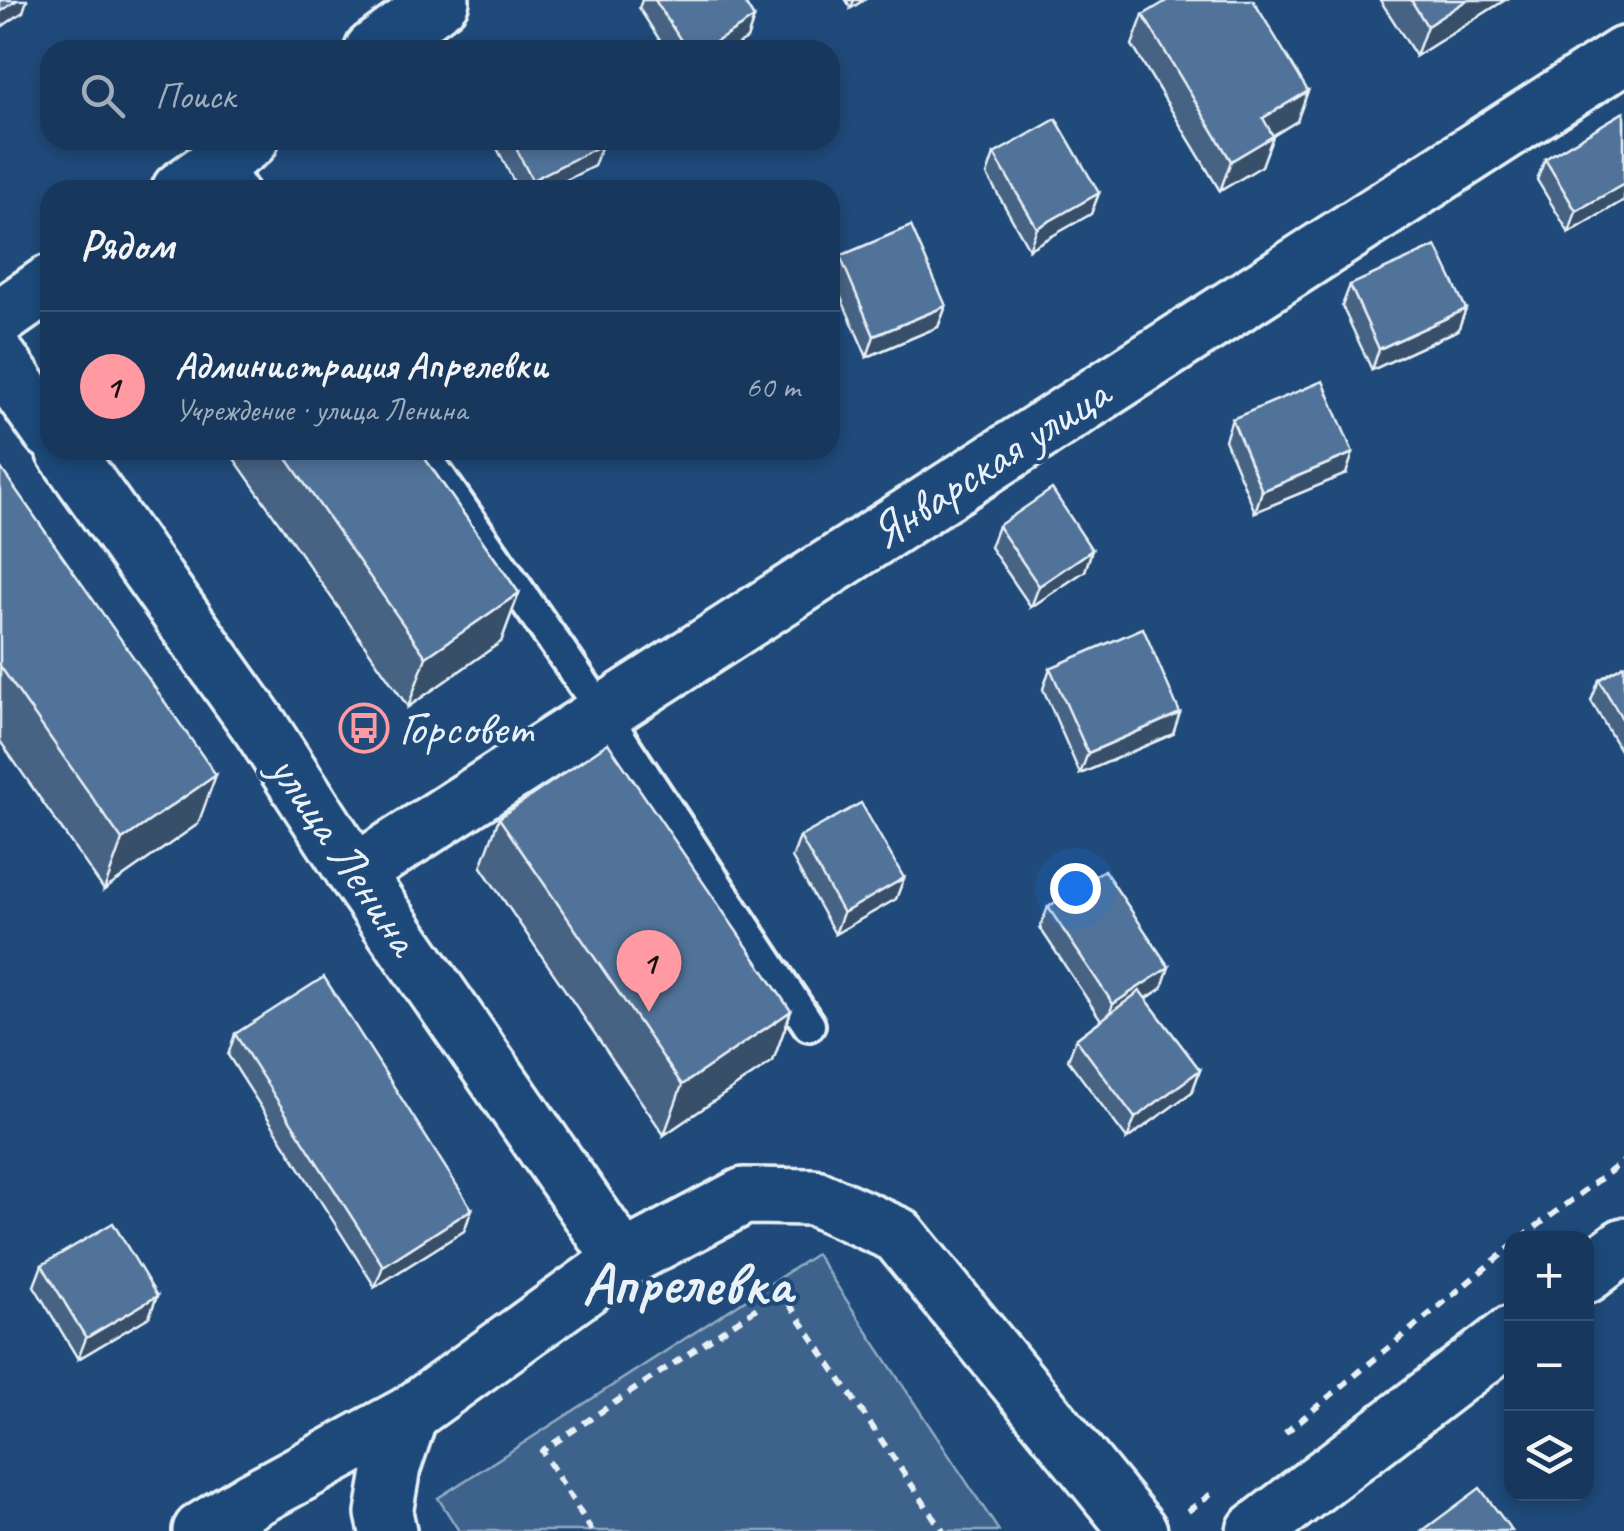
<!DOCTYPE html>
<html lang="ru">
<meta charset="utf-8">
<style>
:root{--surface:#17385c;--page:#203f62;--text:#f1f3f6;--muted:#9eacbb;--line:#365272;--accent:#ff9aa2}
body{margin:0;font-family:Caveat,sans-serif;background:var(--page);color:var(--text)}
.controls{position:absolute;right:30px;bottom:30px;display:grid;overflow:hidden;border-radius:20px;box-shadow:0 5px 15px #0003}
.controls button{width:90px;height:90px;display:grid;place-items:center;padding:0;border:0;border-bottom:2px solid var(--line);background:var(--surface);color:var(--text);font:50px sans-serif}
.you{position:absolute;left:1075px;top:888px;width:35px;height:35px;margin:-25px;border:8px solid #fff;border-radius:50%;background:#1a73e8;box-shadow:0 0 0 15px #1a73e833}
.badge{display:grid;place-items:center;width:65px;height:65px;border-radius:50%;background:var(--accent);color:#111;font-size:32px;font-weight:700}
.pin{position:absolute;translate:-50% -82px;filter:drop-shadow(0 2px 5px #0008)}
.pin::after{content:'';position:absolute;top:52px;width:35px;height:30px;background:inherit;clip-path:polygon(0 0,100% 0,50% 100%)}
.list{margin:0;padding:0;list-style:none}
h2{display:flex;justify-content:space-between;align-items:center;height:130px;margin:0;padding:0 40px;font-size:42px}
h2 small{font-size:32px;font-weight:400;color:var(--muted)}
.list li{display:grid;grid-template-columns:65px 1fr auto;gap:30px;align-items:center;box-sizing:border-box;height:150px;padding:0 40px;border-top:2px solid var(--line)}
.list b{display:block;font-size:38px;white-space:nowrap}
.list p{margin:0;font-size:32px;white-space:nowrap;color:var(--muted)}
.list em{font-size:32px;font-style:normal;color:var(--muted)}
.icon{flex:none;width:55px;height:55px;fill:none;stroke:currentColor;stroke-width:2;stroke-linecap:round;stroke-linejoin:round}
.map{position:relative;flex:none;width:1624px;height:1531px;overflow:hidden}
.search{position:absolute;background:var(--surface);box-shadow:0 5px 15px #0003;left:40px;top:40px;width:800px;height:110px;display:flex;align-items:center;gap:25px;box-sizing:border-box;padding:0 35px;border-radius:30px;color:var(--muted);font-size:38px}
.panel{position:absolute;background:var(--surface);box-shadow:0 5px 15px #0003;left:40px;top:180px;width:800px;height:280px;border-radius:30px}
.map>svg:first-child{display:block}
.green{fill:#3c628c;stroke:#92aac2;stroke-width:2.5}
.lines{fill:none;stroke-linecap:round;stroke-linejoin:round}
.service-casing{stroke:#e8f1f8;stroke-width:38}
.minor-casing{stroke:#e8f1f8;stroke-width:62}
.tertiary-casing{stroke:#e8f1f8;stroke-width:62}
.secondary-casing{stroke:#e8f1f8;stroke-width:62}
.path{stroke:#e8f1f8;stroke-width:6;stroke-dasharray:10 8;stroke-linecap:butt}
.service{stroke:#1f4a7a;stroke-width:30}
.minor{stroke:#1f4a7a;stroke-width:55}
.tertiary{stroke:#1f4a7a;stroke-width:55}
.secondary{stroke:#1f4a7a;stroke-width:55}
.wall{fill:#466384;stroke:#e8f1f8;stroke-width:2.5}
.shaded-wall{fill:#39506b;stroke:#e8f1f8;stroke-width:2.5}
.building{fill:#517399;stroke:#e8f1f8;stroke-width:2.5}
.labels{text-anchor:middle;dominant-baseline:central;stroke-width:8;stroke-linejoin:round;paint-order:stroke}
.street-label{font-size:48px;fill:#e8f1f8;stroke:#1f4a7a}
.poi-label{font-size:48px;fill:#e8f1f8;stroke:#1f4a7a;text-anchor:start}
.district-label{font-size:58px;font-weight:bold;fill:#e8f1f8;stroke:#1f4a7a}
</style>
<div class="map">
<svg width="1624" height="1531" viewBox="0 0 1624 1531">
<rect width="100%" height="100%" fill="#1f4a7a"/>
<filter id="ink" filterUnits="userSpaceOnUse"><feTurbulence type="fractalNoise" baseFrequency=".01" numOctaves="2"/><feDisplacementMap in="SourceGraphic" scale="20" xChannelSelector="R" yChannelSelector="G"/><feConvolveMatrix kernelMatrix="1 2 1 2 8 2 1 2 1" color-interpolation-filters="sRGB"/></filter>
<g filter="url(#ink)">
<path class="green" d="M 816,1254 L 999,1531 L 459,1531 L 438,1498 Z"/>
<g class="lines">
<g class="service-casing">
<g id="service">
<path d="M 222,161 L 242,190"/>
<path d="M 421,450 L 602,711 L 809,1025"/>
</g>
</g>
<g class="minor-casing">
<g id="minor">
<path d="M 373,50 L 441,0"/>
<path d="M 180,190 L 250,140"/>
<path d="M 0,318 L 50,283"/>
<path d="M 355,873 L 1624,55"/>
<path d="M 201,1531 L 253,1499 L 410,1414"/>
</g>
</g>
<g class="tertiary-casing">
<g id="tertiary">
<path d="M 0,360 L 50,431"/>
<path d="M 64,450 L 261,728 L 355,873 L 623,1260"/>
</g>
</g>
<g class="secondary-casing">
<g id="secondary">
<path d="M 1586,1275 L 1624,1246"/>
<path d="M 388,1531 L 384,1513 L 392,1467 L 410,1414 L 623,1260 L 744,1196 L 813,1197 L 898,1235 L 1139,1531"/>
<path d="M 1255,1531 L 1512,1334"/>
</g>
</g>
<g class="path">
<path d="M 1521,1238 L 1624,1161"/>
<path d="M 1285,1433 L 1512,1246"/>
<path d="M 1188,1511 L 1214,1492"/>
<path d="M 592,1531 L 542,1451 L 781,1292 L 943,1531"/>
</g>
<use href="#service" class="service"/>
<use href="#minor" class="minor"/>
<use href="#tertiary" class="tertiary"/>
<use href="#secondary" class="secondary"/>
</g>
<g class="wall">
<path d="M 642,0 L 743,0 L 754,18 L 747,39 L 729,50 L 666,50 L 639,8 Z"/>
<path d="M 846,0 L 864,0 L 851,8 Z"/>
<path d="M 1380,0 L 1505,0 L 1416,56 Z"/>
<path d="M 1143,15 L 1297,121 L 1273,136 L 1262,166 L 1220,191 L 1132,45 Z"/>
<path d="M 1624,112 L 1624,200 L 1569,233 L 1537,180 L 1545,159 Z"/>
<path d="M 493,140 L 599,140 L 594,166 L 546,190 L 518,190 Z"/>
<path d="M 994,154 L 1099,193 L 1091,214 L 1029,249 L 987,175 Z"/>
<path d="M 840,256 L 946,306 L 938,327 L 867,357 L 832,277 Z"/>
<path d="M 1350,285 L 1466,309 L 1458,330 L 1372,370 L 1342,306 Z"/>
<path d="M 1232,419 L 1346,474 L 1255,512 L 1225,440 Z"/>
<path d="M 228,450 L 419,450 L 519,593 L 501,642 L 408,707 Z"/>
<path d="M 0,467 L 198,824 L 104,890 L 0,741 Z"/>
<path d="M 998,526 L 1092,550 L 1085,571 L 1031,607 L 990,547 Z"/>
<path d="M 1624,665 L 1624,757 L 1591,701 L 1599,680 Z"/>
<path d="M 1050,668 L 1173,734 L 1080,774 L 1043,689 Z"/>
<path d="M 499,818 L 791,1011 L 773,1061 L 664,1135 L 481,867 Z"/>
<path d="M 800,837 L 904,878 L 896,899 L 835,934 L 792,858 Z"/>
<path d="M 1048,907 L 1162,988 L 1146,999 L 1200,1070 L 1192,1092 L 1127,1139 L 1068,1060 L 1076,1039 L 1101,1020 L 1040,928 Z"/>
<path d="M 235,1034 L 472,1209 L 464,1231 L 375,1287 L 228,1055 Z"/>
<path d="M 42,1265 L 157,1296 L 149,1317 L 78,1359 L 34,1286 Z"/>
</g>
<g class="shaded-wall">
<path d="M 17,0 L 27,0 L 23,12 L 0,28 L 0,12 Z"/>
<path d="M 854,0 L 864,0 L 851,8 Z"/>
<path d="M 1467,0 L 1505,0 L 1416,56 L 1427,26 Z"/>
<path d="M 754,18 L 747,39 L 729,50 L 703,50 Z"/>
<path d="M 1308,91 L 1297,121 L 1252,148 L 1263,118 Z"/>
<path d="M 1273,136 L 1262,166 L 1220,191 L 1231,161 Z"/>
<path d="M 602,145 L 594,166 L 546,190 L 528,190 L 532,180 Z"/>
<path d="M 1624,184 L 1624,200 L 1569,233 L 1576,211 Z"/>
<path d="M 1099,193 L 1091,214 L 1029,249 L 1037,228 Z"/>
<path d="M 946,306 L 938,327 L 867,357 L 874,336 Z"/>
<path d="M 1466,309 L 1458,330 L 1372,370 L 1379,349 Z"/>
<path d="M 1353,453 L 1346,474 L 1255,512 L 1262,491 Z"/>
<path d="M 1092,550 L 1085,571 L 1031,607 L 1039,586 Z"/>
<path d="M 519,593 L 501,642 L 408,707 L 426,657 Z"/>
<path d="M 1180,713 L 1173,734 L 1080,774 L 1088,753 Z"/>
<path d="M 216,775 L 198,824 L 104,890 L 122,840 Z"/>
<path d="M 904,878 L 896,899 L 835,934 L 843,913 Z"/>
<path d="M 1169,967 L 1162,988 L 1105,1025 L 1113,1004 Z"/>
<path d="M 791,1011 L 773,1061 L 664,1135 L 682,1085 Z"/>
<path d="M 1200,1070 L 1192,1092 L 1127,1139 L 1135,1118 Z"/>
<path d="M 472,1209 L 464,1231 L 375,1287 L 383,1266 Z"/>
<path d="M 157,1296 L 149,1317 L 78,1359 L 86,1338 Z"/>
</g>
<g class="building">
<path d="M 0,0 L 17,0 L 0,12 Z"/>
<path d="M 655,0 L 743,0 L 754,18 L 703,50 L 687,50 Z"/>
<path d="M 1168,0 L 1253,0 L 1308,91 L 1263,118 L 1273,136 L 1231,161 L 1143,15 Z"/>
<path d="M 1411,0 L 1467,0 L 1427,26 Z"/>
<path d="M 1624,112 L 1624,184 L 1576,211 L 1545,159 Z"/>
<path d="M 1056,119 L 1099,193 L 1037,228 L 994,154 Z"/>
<path d="M 512,140 L 599,140 L 602,145 L 532,180 Z"/>
<path d="M 911,226 L 946,306 L 874,336 L 840,256 Z"/>
<path d="M 1436,246 L 1466,309 L 1379,349 L 1350,285 Z"/>
<path d="M 1323,381 L 1353,453 L 1262,491 L 1232,419 Z"/>
<path d="M 281,450 L 419,450 L 519,593 L 426,657 Z"/>
<path d="M 0,467 L 216,775 L 122,840 L 0,666 Z"/>
<path d="M 1052,489 L 1092,550 L 1039,586 L 998,526 Z"/>
<path d="M 1143,628 L 1180,713 L 1088,753 L 1050,668 Z"/>
<path d="M 1624,665 L 1624,722 L 1599,680 Z"/>
<path d="M 608,743 L 791,1011 L 682,1085 L 499,818 Z"/>
<path d="M 861,803 L 904,878 L 843,913 L 800,837 Z"/>
<path d="M 1104,870 L 1169,967 L 1113,1004 L 1048,907 Z"/>
<path d="M 324,977 L 472,1209 L 383,1266 L 235,1034 Z"/>
<path d="M 1140,991 L 1200,1070 L 1135,1118 L 1076,1039 Z"/>
<path d="M 113,1223 L 157,1296 L 86,1338 L 42,1265 Z"/>
<path d="M 1480,1488 L 1512,1531 L 1422,1531 Z"/>
</g>
</g>
<defs>
<g id="bus-ring" transform="scale(2.5)"><circle r="9.5" fill="#1f4a7a" stroke="#ff9aa2" stroke-width="1.5"/><path d="M-5-6H5V4H4V6H2V4H-2V6H-4V4H-5ZM-3.5-4V0h7V-4ZM-3.5 1.2v1.5H-2V1.2ZM2 1.2v1.5H3.5V1.2Z" fill="#ff9aa2"/></g>
</defs>
<g fill-rule="evenodd">
<use href="#bus-ring" x="364" y="728"/>
</g>
<g class="labels">
<g class="street-label">
<text transform="translate(989 463) rotate(-33)">Январская улица</text>
<text transform="translate(345 854) rotate(56)">улица Ленина</text>
</g>
<g class="poi-label">
<text x="399" y="728">Горсовет</text>
</g>
<g class="district-label">
<text x="687" y="1283">Апрелевка</text>
</g>
</g>
</svg>
<div class="controls">
<button>+</button>
<button>−</button>
<button><svg class="icon" aria-label="layers" viewBox="0 0 24 24"><path d="M12 4l9 5-9 5-9-5zM3 14l9 5 9-5"/></svg></button>
</div>
<div class="you"></div>
<div class="pin badge" style="left:649px;top:1012px">1</div>
<div class="search"><svg class="icon" aria-label="search" viewBox="0 0 24 24"><circle cx="10" cy="10" r="6"/><path d="M15 15l6 6"/></svg>Поиск</div>
<section class="panel">
<h2>Рядом<small></small></h2>
<ul class="list">
<li><span class="badge">1</span><div><b>Администрация Апрелевки</b><p>Учреждение · улица Ленина</p></div><em>60 m</em></li>
</ul>
</section>
</div>
